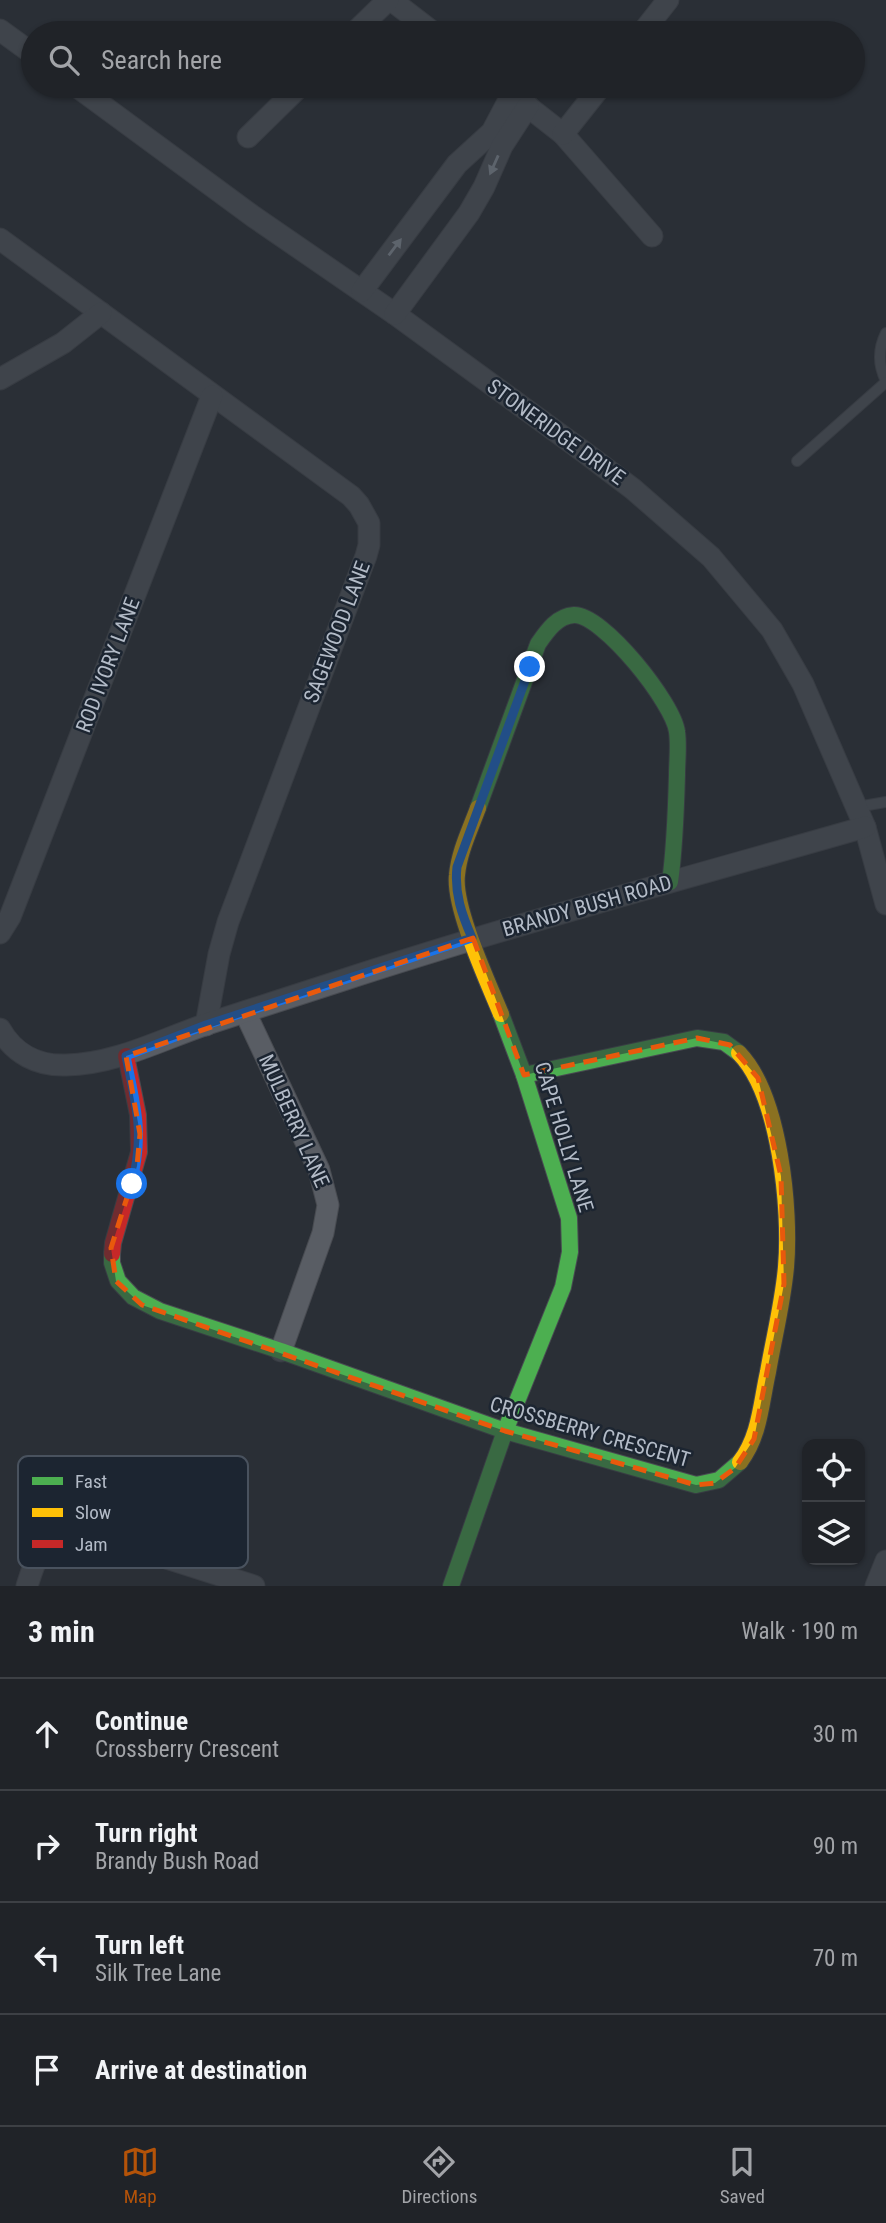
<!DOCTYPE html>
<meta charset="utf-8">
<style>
:root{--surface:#202328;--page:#2d2f34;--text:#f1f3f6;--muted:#a2a4a8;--line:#3d4045;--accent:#b45309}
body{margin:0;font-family:"Roboto Condensed",sans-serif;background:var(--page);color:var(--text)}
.controls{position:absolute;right:21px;bottom:21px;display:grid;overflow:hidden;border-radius:14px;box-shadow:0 2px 5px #0004}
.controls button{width:63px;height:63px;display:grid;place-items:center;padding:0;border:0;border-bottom:2px solid var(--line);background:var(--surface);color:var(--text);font:35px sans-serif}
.stop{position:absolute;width:21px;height:21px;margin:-16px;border:5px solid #1a73e8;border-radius:50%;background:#fff}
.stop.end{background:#1a73e8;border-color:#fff;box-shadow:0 2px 7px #0008}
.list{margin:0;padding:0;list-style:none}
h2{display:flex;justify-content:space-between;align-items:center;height:91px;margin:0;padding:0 28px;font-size:30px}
h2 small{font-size:23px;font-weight:400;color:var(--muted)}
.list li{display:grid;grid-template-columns:46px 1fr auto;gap:21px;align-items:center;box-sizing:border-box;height:112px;padding:0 28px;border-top:2px solid var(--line)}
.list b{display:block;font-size:26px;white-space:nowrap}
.list p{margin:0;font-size:23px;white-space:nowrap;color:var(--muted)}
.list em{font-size:23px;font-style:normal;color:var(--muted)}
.icon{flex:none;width:38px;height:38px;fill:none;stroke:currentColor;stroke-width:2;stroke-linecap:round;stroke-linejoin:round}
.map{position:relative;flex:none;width:886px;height:1586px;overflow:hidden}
.search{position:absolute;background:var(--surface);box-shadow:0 2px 5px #0004;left:21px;right:21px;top:21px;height:77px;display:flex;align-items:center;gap:18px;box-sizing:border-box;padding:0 24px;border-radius:38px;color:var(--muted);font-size:26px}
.sheet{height:539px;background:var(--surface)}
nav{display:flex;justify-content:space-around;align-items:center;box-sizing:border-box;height:98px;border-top:2px solid var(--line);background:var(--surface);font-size:19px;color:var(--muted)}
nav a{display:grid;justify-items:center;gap:4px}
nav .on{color:var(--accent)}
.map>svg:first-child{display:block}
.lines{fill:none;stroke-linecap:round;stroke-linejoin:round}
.lane-casing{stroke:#484b51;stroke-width:12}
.street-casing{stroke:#484b51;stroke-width:23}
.fast-casing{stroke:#484b51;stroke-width:18}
.slow-casing{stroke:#484b51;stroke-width:18}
.jam-casing{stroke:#484b51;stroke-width:18}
.lane{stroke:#595d64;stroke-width:10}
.street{stroke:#595d64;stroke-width:21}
.fast{stroke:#4caf50;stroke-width:16}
.slow{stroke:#ffc107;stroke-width:16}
.jam{stroke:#c62828;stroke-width:16}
.oneway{fill:#9ca4ae}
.route{stroke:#1a73e8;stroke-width:9}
.marked{fill:none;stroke:#e8590c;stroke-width:5;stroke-dasharray:14 9;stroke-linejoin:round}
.labels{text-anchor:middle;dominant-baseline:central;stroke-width:5;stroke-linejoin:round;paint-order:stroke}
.street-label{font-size:21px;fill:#b3bbc7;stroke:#1c2531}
.key{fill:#1c2531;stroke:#49525e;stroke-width:2}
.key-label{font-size:19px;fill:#b3bbc7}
</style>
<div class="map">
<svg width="886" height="1586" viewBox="0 0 886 1586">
<rect width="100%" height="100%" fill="#2a2f36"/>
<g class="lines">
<g class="lane-casing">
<g id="lane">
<path d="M 886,333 C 878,349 878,365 886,381"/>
<path d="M 797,461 L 886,382"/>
<path d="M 857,807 L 886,802"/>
</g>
</g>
<g class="street-casing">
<g id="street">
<path d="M 391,0 L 434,33"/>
<path d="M 0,30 L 33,54"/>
<path d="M 354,33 L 388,0"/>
<path d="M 642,33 L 668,0"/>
<path d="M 76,86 L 254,217 L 395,314 L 584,452 L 633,489 L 711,557 L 772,630 L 803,684 L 865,827 L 886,904"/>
<path d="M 517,98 L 563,134 L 652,236"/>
<path d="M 563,134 L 601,86"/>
<path d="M 248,137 L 300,86"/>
<path d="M 0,239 L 351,496 L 359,505 L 369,523 L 369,545 L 366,556 L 228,922 L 219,954 L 206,1025"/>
<path d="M 362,291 L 457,164 L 492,132 L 512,94"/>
<path d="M 395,314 L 469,213 L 484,187 L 502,146 L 528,106"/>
<path d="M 0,379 L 63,343 L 101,313"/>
<path d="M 0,933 L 10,917 L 212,396"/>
<path d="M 245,1012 L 319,1170 L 328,1205 L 323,1233 L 281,1351"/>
<path d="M 0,1029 C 14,1054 38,1066 66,1065 C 116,1064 160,1040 207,1024 C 252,1009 298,995 343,980 C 515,924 690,877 865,827"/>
<path d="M 27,1586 C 33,1567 41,1538 63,1531 C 69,1529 78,1532 85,1532 L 254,1586"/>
<path d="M 876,1586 L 886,1561"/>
</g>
</g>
<g class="fast-casing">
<g id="fast">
<path d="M 478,808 L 538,644 C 547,631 557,616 574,615 C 603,614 674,704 677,732 C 679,746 677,761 677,775 C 676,811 675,846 670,882"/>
<path d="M 524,1075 L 697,1038 L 724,1042 L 739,1053"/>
<path d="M 112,1254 L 112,1263 L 118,1281 L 133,1297 L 160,1311 L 281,1351 L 505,1431 L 696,1485 L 719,1480 L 740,1462"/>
<path d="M 451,1586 L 505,1431 L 563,1287 L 570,1252 L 569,1218 L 524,1075 L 501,1014"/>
</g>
</g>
<g class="slow-casing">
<g id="slow">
<path d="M 478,808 C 470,830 459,852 457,875 C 453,907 488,982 501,1014"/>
<path d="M 739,1053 C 780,1095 791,1210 786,1267 C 783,1302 774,1337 768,1372 C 761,1403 760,1436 740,1462"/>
</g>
</g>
<g class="jam-casing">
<path id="jam" d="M 112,1254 L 113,1243 L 139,1152 L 138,1115 L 126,1056"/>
</g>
<use href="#lane" class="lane"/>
<use href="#street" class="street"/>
<use href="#fast" class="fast"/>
<use href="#slow" class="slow"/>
<use href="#jam" class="jam"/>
</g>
<defs><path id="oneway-solid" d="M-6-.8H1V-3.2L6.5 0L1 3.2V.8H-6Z" transform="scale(1.75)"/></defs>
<g class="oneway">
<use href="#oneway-solid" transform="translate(494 165) rotate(114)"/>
<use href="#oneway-solid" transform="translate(395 247) rotate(-53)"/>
</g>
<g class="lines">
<path class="route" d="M 132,1184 C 145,1133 136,1105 126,1056 L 206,1025 L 472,938 C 462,915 454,893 457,867 L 530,667"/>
</g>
<path d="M0 0H886V1586H0ZM 473,938 L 524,1075 L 697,1038 L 730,1045 L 758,1078 L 781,1176 L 784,1284 L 754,1439 L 735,1468 L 715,1483 L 696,1485 L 505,1431 L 142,1305 L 116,1281 L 111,1248 L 137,1166 L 140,1134 L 126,1056 Z" fill="#2a2f36" fill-opacity=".55" fill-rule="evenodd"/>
<path class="marked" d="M 473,938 L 524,1075 L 697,1038 L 730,1045 L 758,1078 L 781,1176 L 784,1284 L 754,1439 L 735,1468 L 715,1483 L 696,1485 L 505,1431 L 142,1305 L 116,1281 L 111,1248 L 137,1166 L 140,1134 L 126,1056 Z"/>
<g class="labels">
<g class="street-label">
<text transform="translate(556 432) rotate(36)">STONERIDGE DRIVE</text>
<text transform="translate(337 632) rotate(-69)">SAGEWOOD LANE</text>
<text transform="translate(108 665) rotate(-69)">ROD IVORY LANE</text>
<text transform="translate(587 906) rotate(-16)">BRANDY BUSH ROAD</text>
<text transform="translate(294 1121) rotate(66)">MULBERRY LANE</text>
<text transform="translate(564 1137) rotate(73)">CAPE HOLLY LANE</text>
<text transform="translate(590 1432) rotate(16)">CROSSBERRY CRESCENT</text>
</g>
</g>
<rect x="18" y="1456" width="230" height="112" rx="10" class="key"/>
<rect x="32" y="1477" width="31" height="8" fill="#4caf50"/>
<rect x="32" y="1508" width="31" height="9" fill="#ffc107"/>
<rect x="32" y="1540" width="31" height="8" fill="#c62828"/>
<g class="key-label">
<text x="75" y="1488">Fast</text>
<text x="75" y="1519">Slow</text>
<text x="75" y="1551">Jam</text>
</g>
</svg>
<div class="controls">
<button><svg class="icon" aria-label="locate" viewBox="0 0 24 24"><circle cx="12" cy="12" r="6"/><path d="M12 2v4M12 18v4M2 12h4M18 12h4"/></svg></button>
<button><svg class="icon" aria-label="layers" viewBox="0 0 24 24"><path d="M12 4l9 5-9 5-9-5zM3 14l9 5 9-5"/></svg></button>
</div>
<div class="stop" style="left:132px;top:1184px"></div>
<div class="stop end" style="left:530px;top:667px"></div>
<div class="search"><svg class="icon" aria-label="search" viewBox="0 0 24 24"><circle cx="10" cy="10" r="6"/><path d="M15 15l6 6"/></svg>Search here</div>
</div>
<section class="sheet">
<h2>3 min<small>Walk · 190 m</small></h2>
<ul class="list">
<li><svg class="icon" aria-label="ahead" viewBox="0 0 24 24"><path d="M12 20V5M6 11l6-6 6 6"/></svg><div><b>Continue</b><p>Crossberry Crescent</p></div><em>30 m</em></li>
<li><svg class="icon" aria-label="right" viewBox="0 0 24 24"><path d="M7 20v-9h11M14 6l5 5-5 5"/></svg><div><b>Turn right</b><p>Brandy Bush Road</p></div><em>90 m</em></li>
<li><svg class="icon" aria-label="left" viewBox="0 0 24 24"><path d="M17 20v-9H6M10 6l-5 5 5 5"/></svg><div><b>Turn left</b><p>Silk Tree Lane</p></div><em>70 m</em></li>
<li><svg class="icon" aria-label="arrive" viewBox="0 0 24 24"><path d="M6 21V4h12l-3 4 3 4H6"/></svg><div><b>Arrive at destination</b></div></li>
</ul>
</section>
<nav>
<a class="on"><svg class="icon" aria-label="map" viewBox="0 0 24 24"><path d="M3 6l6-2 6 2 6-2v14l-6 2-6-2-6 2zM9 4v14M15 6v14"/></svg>Map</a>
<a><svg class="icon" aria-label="directions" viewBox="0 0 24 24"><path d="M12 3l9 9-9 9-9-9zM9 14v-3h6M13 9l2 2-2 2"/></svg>Directions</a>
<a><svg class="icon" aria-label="saved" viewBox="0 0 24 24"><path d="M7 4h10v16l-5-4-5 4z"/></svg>Saved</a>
</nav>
